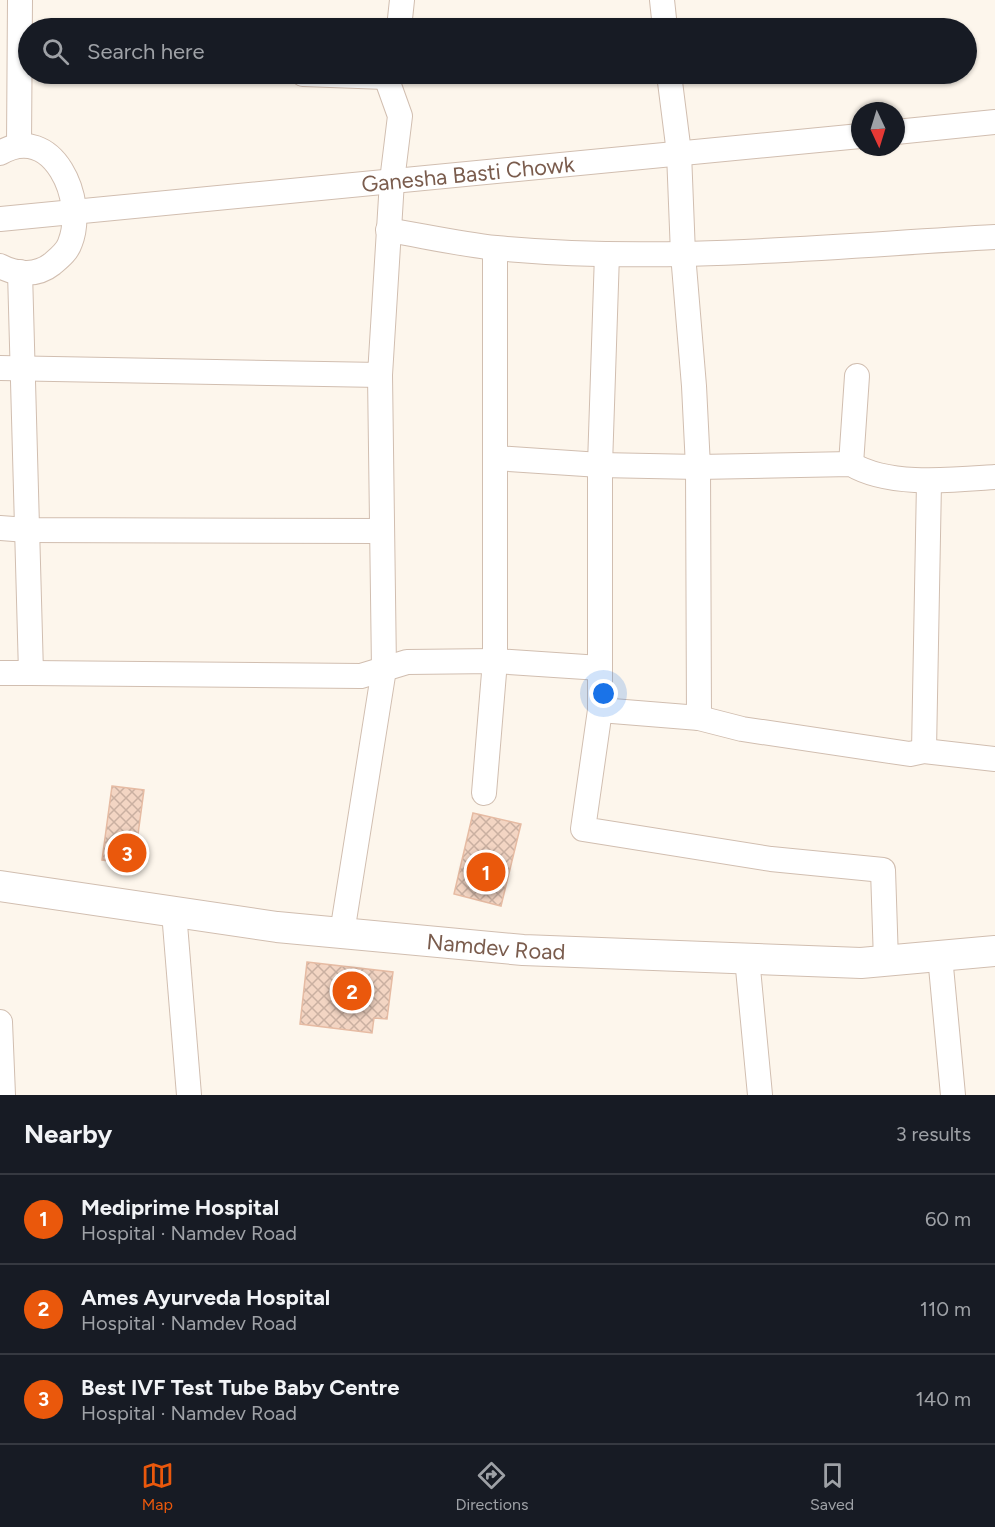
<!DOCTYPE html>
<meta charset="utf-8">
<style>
:root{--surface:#171b24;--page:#20242c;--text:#f1f3f6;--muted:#9ea1a6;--line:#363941;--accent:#ea580c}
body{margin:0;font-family:Figtree,sans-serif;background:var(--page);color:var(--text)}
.compass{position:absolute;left:851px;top:102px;width:54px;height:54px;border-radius:50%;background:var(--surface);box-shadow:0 2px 4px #0004;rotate:176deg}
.you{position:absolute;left:604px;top:694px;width:21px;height:21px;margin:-15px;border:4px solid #fff;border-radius:50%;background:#1a73e8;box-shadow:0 0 0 9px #1a73e833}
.badge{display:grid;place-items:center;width:39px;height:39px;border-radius:50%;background:var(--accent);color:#fff;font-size:20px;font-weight:700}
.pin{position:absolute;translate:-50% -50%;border:3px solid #fff;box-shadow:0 2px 6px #0006}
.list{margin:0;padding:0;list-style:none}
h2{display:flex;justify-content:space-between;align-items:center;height:78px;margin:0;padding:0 24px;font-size:26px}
h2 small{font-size:20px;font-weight:400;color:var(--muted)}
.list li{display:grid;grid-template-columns:39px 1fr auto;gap:18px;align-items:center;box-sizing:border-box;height:90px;padding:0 24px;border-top:2px solid var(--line)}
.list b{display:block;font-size:22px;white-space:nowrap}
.list p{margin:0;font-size:20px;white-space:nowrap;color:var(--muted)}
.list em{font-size:20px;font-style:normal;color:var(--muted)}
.icon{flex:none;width:33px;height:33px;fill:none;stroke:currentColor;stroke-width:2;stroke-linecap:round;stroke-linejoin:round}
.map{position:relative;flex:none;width:995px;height:1095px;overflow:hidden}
.search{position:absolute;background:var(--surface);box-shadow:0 2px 4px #0004;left:18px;right:18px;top:18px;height:66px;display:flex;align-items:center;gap:15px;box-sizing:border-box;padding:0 21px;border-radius:33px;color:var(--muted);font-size:22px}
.sheet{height:348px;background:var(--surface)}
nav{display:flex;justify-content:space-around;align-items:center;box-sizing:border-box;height:84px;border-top:2px solid var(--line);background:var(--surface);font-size:16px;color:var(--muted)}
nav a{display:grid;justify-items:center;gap:3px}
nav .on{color:var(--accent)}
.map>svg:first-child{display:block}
.building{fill:url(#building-cross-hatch);stroke:#e6bba3;stroke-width:1.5}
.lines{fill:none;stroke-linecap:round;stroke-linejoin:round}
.minor-casing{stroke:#d1beb0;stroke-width:26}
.tertiary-casing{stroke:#d1beb0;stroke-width:32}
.minor{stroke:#fff;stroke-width:24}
.tertiary{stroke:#fff;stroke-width:30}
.labels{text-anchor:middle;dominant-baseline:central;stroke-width:4.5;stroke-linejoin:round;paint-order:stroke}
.street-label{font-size:22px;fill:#7a5c4d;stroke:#fffaf3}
</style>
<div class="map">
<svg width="995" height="1095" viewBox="0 0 995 1095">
<defs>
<pattern id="building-cross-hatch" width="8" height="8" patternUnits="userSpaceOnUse" patternTransform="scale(1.5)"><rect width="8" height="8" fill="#f3d5c3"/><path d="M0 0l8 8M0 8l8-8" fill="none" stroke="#cab0a1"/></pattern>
</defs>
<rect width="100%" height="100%" fill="#fdf6ec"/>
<g class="building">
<path d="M 112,786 L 144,790 L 134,864 L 102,860 Z"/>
<path d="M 473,813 L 521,824 L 501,906 L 454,894 Z"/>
<path d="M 307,962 L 393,972 L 387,1019 L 374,1018 L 372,1033 L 300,1024 Z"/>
</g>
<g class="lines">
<g class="minor-casing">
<g id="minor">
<path d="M 662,0 L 665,28"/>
<path d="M 399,28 L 402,0"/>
<path d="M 303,74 L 386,77 L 388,74"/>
<path d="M 669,74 L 679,153 L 683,254 L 694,386 L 698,467 L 699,718"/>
<path d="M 896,132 L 995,122"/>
<path d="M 19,145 L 20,0"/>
<path d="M 0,153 C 53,122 87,200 70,243 C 67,252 59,258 52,264 C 37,276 17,275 0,266"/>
<path id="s1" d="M 0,219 L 860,136"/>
<path d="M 388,230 C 424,236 460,244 496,248 C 662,264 829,246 995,237"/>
<path d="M 607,254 L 600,465 L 600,710 L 583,829 L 771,859 L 883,870 L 886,961"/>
<path d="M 0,368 L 380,375 L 392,181 L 400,116 L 386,77"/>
<path d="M 495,458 L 600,465 L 698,467 L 851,464 C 889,487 952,480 995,477"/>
<path d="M 851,464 L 857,376"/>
<path d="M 0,528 L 27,530 L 382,531"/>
<path d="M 0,673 L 31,673 L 20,272"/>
<path d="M 31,673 L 361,676 L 407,662 L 495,661 L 600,668"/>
<path d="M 600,710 L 699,718 L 742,729 L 910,754 L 924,751 L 995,759"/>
<path d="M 924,751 L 929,482"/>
<path d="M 484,793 L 495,661 L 495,248"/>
<path d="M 174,912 L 189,1095"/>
<path d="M 342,933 L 384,669 L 380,375"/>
<path d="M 940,956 L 953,1095"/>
<path d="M 747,958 L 760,1095"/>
<path d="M 0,1022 L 3,1095"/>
</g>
</g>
<g class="tertiary-casing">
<g id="tertiary">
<path id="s2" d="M 0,886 L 277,927 L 523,950 L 861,963 L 995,951"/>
</g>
</g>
<use href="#minor" class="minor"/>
<use href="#tertiary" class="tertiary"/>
</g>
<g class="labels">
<g class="street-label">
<text stroke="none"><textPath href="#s1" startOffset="470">Ganesha Basti Chowk</textPath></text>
<text stroke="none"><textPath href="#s2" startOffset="500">Namdev Road</textPath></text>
</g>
</g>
</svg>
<svg class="compass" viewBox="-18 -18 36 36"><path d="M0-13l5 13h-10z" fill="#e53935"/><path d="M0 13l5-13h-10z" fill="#9ea1a6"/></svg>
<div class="you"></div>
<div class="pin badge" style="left:486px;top:872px">1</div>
<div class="pin badge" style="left:352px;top:991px">2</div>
<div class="pin badge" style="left:127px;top:853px">3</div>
<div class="search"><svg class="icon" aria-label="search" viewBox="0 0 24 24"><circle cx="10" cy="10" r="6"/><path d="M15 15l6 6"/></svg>Search here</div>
</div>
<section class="sheet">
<h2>Nearby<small>3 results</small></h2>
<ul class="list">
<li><span class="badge">1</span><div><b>Mediprime Hospital</b><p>Hospital · Namdev Road</p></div><em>60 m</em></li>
<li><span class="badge">2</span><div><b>Ames Ayurveda Hospital</b><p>Hospital · Namdev Road</p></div><em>110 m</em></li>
<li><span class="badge">3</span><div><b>Best IVF Test Tube Baby Centre</b><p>Hospital · Namdev Road</p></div><em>140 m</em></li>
</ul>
</section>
<nav>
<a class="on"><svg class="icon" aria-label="map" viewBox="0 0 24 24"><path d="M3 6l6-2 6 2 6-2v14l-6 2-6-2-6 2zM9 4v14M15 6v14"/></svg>Map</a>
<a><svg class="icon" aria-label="directions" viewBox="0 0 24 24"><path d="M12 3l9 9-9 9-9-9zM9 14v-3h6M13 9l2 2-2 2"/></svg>Directions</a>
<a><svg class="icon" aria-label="saved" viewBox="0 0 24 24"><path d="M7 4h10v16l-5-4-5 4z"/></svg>Saved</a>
</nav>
